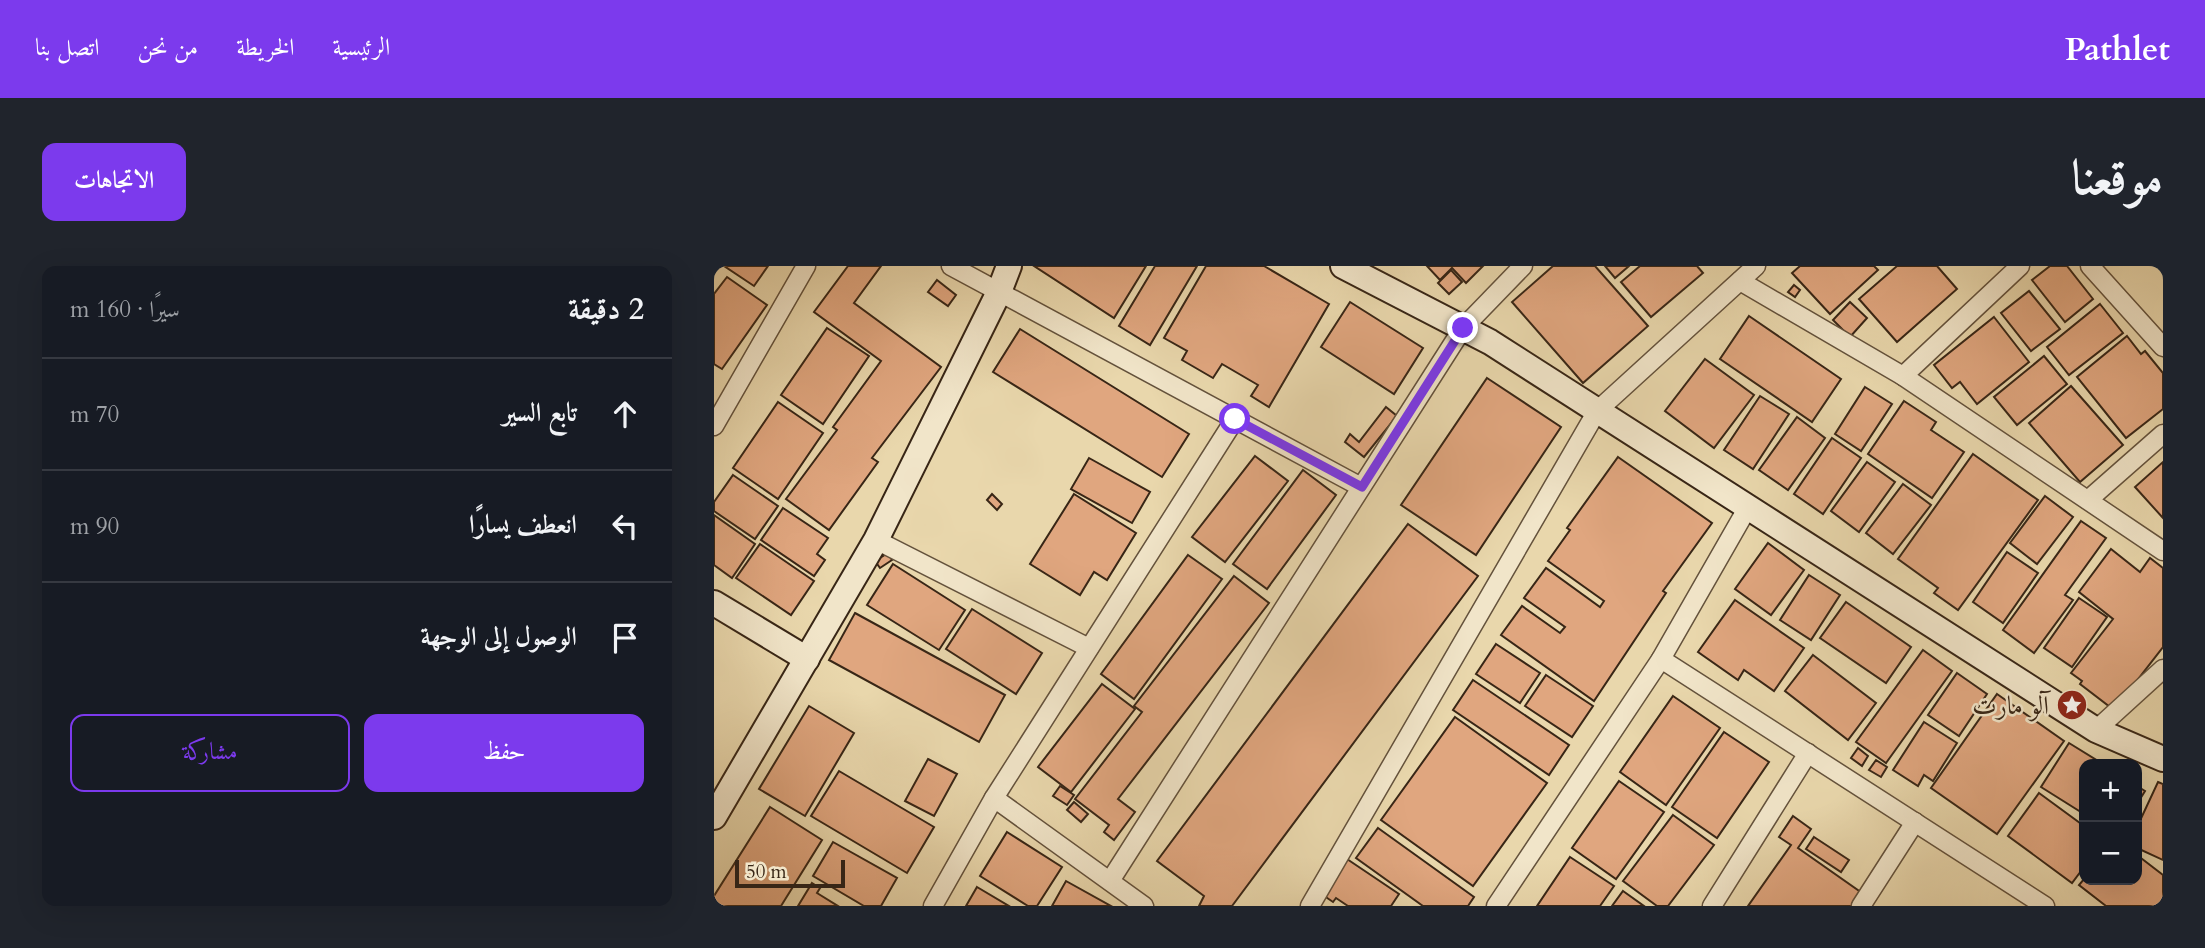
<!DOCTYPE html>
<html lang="ar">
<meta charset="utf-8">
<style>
:root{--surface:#171b24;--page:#20242c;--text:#f1f3f6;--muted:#9ea1a6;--line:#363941;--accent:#7c3aed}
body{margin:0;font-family:Cardo,Amiri,serif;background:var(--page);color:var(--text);direction:rtl}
.controls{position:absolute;right:21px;bottom:21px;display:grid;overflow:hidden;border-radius:14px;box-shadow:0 7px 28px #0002}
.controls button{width:63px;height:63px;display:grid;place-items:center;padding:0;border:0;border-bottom:2px solid var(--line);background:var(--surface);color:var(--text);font:35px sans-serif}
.scale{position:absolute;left:21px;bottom:18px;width:110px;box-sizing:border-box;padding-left:7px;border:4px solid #382616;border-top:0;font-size:19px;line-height:24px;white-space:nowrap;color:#382616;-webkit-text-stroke:5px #f1e5c9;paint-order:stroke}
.stop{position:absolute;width:21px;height:21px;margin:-16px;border:5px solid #7c3aed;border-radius:50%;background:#fff}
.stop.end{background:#7c3aed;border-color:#fff;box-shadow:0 2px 7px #0008}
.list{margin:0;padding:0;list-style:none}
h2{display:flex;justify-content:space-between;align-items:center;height:91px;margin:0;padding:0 28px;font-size:30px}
h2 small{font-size:23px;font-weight:400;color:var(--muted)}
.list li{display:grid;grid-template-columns:46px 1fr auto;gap:21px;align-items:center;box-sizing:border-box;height:112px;padding:0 28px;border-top:2px solid var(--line)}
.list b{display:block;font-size:26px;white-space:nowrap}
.list em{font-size:23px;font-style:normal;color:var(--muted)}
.actions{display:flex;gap:14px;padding:21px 28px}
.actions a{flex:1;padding:16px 0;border:2px solid var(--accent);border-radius:14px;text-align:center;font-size:24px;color:var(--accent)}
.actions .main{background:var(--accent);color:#fff}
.icon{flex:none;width:38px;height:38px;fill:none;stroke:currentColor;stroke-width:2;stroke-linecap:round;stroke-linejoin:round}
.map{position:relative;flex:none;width:1449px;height:640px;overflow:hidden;direction:ltr;border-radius:14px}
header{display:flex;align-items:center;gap:42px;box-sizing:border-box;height:98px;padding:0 35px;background:var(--accent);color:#fff}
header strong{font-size:33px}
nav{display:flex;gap:38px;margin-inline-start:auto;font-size:24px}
.intro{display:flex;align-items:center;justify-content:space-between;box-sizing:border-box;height:168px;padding:0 42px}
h1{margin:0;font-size:49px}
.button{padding:18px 32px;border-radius:14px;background:var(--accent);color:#fff;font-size:24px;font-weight:700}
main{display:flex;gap:42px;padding:0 42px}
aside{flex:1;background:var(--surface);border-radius:14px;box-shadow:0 7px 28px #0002}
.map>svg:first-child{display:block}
.building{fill:#e0a67f;stroke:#382616;stroke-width:2}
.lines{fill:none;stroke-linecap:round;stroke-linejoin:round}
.street-casing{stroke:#64523c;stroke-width:21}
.secondary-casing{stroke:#382616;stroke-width:28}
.street{stroke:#f1e5c9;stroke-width:18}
.secondary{stroke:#f1e5c9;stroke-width:24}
.route{stroke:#7c3aed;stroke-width:9}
.labels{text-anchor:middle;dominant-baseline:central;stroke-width:5;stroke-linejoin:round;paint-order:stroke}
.poi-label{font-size:26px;fill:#382616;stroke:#f1e5c9;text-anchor:end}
</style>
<header>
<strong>Pathlet</strong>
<nav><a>الرئيسية</a><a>الخريطة</a><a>من نحن</a><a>اتصل بنا</a></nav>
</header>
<div class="intro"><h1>موقعنا</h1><a class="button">الاتجاهات</a></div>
<main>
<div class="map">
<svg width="1449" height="640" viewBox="0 0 1449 640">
<rect width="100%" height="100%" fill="#e9d7ac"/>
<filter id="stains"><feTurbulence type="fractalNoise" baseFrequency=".00286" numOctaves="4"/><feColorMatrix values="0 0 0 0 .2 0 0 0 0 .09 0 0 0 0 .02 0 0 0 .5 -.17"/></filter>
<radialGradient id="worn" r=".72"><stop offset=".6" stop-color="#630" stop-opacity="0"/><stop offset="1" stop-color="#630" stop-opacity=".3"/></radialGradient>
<g class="building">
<path d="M 10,0 L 54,0 L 40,20 Z"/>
<path d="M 134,0 L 167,0 L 140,37 L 227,101 L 158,192 L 164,196 L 115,264 L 72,233 L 123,164 L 119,161 L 167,95 L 100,46 Z"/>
<path d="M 320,0 L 432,0 L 400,52 Z"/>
<path d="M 441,0 L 483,0 L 436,79 L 405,60 Z"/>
<path d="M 492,0 L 550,0 L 615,38 L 555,141 L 537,130 L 544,119 L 508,98 L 499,112 L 468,94 L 473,85 L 450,72 Z"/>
<path d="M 713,0 L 769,0 L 752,17 L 738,2 L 726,14 Z"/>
<path d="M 839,0 L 881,0 L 934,60 L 869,117 L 798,36 Z"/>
<path d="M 891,0 L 915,0 L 901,12 Z"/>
<path d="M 926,0 L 983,0 L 989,7 L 937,51 L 907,16 Z"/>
<path d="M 1086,0 L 1160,0 L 1164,4 L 1116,48 L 1078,7 Z"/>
<path d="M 1183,0 L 1223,0 L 1243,23 L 1183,76 L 1145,33 Z"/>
<path d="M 1336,0 L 1353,0 L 1379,33 L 1351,56 L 1318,14 Z"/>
<path d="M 737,4 L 748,16 L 735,28 L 724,17 Z"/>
<path d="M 13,11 L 53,39 L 8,103 L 0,98 L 0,28 Z"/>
<path d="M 223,14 L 242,29 L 234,40 L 214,26 Z"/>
<path d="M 1080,19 L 1086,24 L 1081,31 L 1074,26 Z"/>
<path d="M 1315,25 L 1346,63 L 1317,85 L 1287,47 Z"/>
<path d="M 636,36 L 709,82 L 680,128 L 607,81 Z"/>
<path d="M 1136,36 L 1153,52 L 1136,71 L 1119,54 Z"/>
<path d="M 1386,38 L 1409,67 L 1355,109 L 1333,81 Z"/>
<path d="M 1035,50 L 1127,113 L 1098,156 L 1006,93 Z"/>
<path d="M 1280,51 L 1315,96 L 1263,138 L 1246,116 L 1238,122 L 1220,99 Z"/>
<path d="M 113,62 L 155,90 L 109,158 L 67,129 Z"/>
<path d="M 306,63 L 475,168 L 448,211 L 279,106 Z"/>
<path d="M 1413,70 L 1427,88 L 1431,85 L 1449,107 L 1449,143 L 1412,172 L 1363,111 Z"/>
<path d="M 1330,90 L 1353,118 L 1303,159 L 1280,131 Z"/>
<path d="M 991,93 L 1040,129 L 1000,182 L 951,145 Z"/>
<path d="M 773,112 L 847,161 L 762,289 L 687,239 Z"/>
<path d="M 1357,120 L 1409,179 L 1366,216 L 1315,157 Z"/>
<path d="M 1151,121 L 1178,138 L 1147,185 L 1121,168 Z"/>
<path d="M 1046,130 L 1075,148 L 1039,203 L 1010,184 Z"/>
<path d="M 1190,135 L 1222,156 L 1217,164 L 1250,186 L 1218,232 L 1154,188 Z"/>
<path d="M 64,136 L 109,167 L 64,233 L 19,202 Z"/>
<path d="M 672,141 L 683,150 L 650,191 L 631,176 L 636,168 L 645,176 Z"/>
<path d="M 1083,151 L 1111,172 L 1074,224 L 1045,204 Z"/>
<path d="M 1118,172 L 1147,192 L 1109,248 L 1080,228 Z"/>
<path d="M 1259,188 L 1324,234 L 1244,344 L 1220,327 L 1224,322 L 1184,293 Z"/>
<path d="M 541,190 L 574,215 L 511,296 L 478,271 Z"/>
<path d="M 904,191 L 998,257 L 949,325 L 952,327 L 880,435 L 787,369 L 808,340 L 846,367 L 851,361 L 810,332 L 832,302 L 886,341 L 890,335 L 834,295 L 856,264 L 853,262 Z"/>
<path d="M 375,192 L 436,226 L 418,257 L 357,223 Z"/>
<path d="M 1153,196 L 1181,216 L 1145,266 L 1117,245 Z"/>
<path d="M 1449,196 L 1449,252 L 1421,221 Z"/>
<path d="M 589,204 L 622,229 L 553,323 L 519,298 Z"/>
<path d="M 19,209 L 64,240 L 41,273 L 0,245 L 0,236 Z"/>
<path d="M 1189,218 L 1217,239 L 1179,288 L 1152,267 Z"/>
<path d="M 278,228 L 288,238 L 283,244 L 273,234 Z"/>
<path d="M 360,228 L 422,267 L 393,314 L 380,306 L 366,329 L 316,298 Z"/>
<path d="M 1331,230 L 1359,251 L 1323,298 L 1296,277 Z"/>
<path d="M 69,242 L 114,272 L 103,288 L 111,294 L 100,310 L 47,274 Z"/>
<path d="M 0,249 L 41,278 L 18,312 L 0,299 Z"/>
<path d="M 1367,255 L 1392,272 L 1351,329 L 1359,334 L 1320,387 L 1289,364 Z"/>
<path d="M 694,258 L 764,310 L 518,640 L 485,640 L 490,630 L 443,595 Z"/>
<path d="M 1054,277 L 1090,304 L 1057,349 L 1021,323 Z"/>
<path d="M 46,278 L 100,315 L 77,349 L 22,312 Z"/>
<path d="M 1397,283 L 1426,306 L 1436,292 L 1449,302 L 1449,381 L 1400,444 L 1366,418 L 1368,415 L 1357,407 L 1399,353 L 1365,326 Z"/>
<path d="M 1293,286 L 1324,307 L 1289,357 L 1259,336 Z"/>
<path d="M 174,287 L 178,294 L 166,302 L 161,295 Z"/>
<path d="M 474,289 L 508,313 L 420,433 L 387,408 Z"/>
<path d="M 179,298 L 251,344 L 225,384 L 153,339 Z"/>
<path d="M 1095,309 L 1126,329 L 1097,374 L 1066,354 Z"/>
<path d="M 520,310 L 555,337 L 404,533 L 421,546 L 400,574 L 390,566 L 395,559 L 361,533 L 428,446 L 420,440 Z"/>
<path d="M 1365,332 L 1393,351 L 1358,401 L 1330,382 Z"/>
<path d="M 1021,334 L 1090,382 L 1060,425 L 1030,404 L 1024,414 L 984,386 Z"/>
<path d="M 1132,336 L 1197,381 L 1172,417 L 1106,372 Z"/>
<path d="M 258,343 L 328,387 L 302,428 L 232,383 Z"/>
<path d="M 141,347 L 291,429 L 265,476 L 115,394 Z"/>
<path d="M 782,378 L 826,407 L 806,437 L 762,408 Z"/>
<path d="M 1209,384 L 1238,405 L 1172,497 L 1142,476 Z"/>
<path d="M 1099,389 L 1162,437 L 1134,474 L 1071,425 Z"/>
<path d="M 1243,407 L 1273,428 L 1245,470 L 1214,449 Z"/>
<path d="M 832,409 L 879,440 L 858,471 L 811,440 Z"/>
<path d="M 759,414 L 855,479 L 835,509 L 739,444 Z"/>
<path d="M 388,418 L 421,443 L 357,526 L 324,501 Z"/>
<path d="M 1283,428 L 1350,475 L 1283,568 L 1217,522 Z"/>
<path d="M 959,430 L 1006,462 L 952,539 L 906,506 Z"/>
<path d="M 95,440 L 140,467 L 91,550 L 45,523 Z"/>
<path d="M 741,451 L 833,517 L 759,620 L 667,554 Z"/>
<path d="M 1210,456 L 1243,477 L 1219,515 L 1210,509 L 1204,520 L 1179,504 Z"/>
<path d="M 1010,466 L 1055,496 L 1003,572 L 958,541 Z"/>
<path d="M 1355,477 L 1389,498 L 1370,498 L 1370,548 L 1327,521 Z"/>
<path d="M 1144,482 L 1154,490 L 1148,500 L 1137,492 Z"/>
<path d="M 214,493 L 243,508 L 220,550 L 191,535 Z"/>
<path d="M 1162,494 L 1173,501 L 1167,511 L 1155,504 Z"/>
<path d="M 125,505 L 220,561 L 193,607 L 97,550 Z"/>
<path d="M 905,515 L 950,546 L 902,613 L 858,582 Z"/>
<path d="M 1444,516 L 1449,518 L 1449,594 L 1423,582 L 1423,561 Z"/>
<path d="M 346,520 L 360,529 L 353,539 L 339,530 Z"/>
<path d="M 1423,520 L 1431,525 L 1423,538 Z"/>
<path d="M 1325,527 L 1370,560 L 1370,601 L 1358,617 L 1294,570 Z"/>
<path d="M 360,536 L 374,548 L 367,556 L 353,544 Z"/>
<path d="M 56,541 L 108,574 L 67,640 L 0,640 L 0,630 Z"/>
<path d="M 959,549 L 1000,579 L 954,640 L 943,640 L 909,615 Z"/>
<path d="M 1079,550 L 1097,563 L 1084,582 L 1148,627 L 1138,640 L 1034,640 L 1077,579 L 1065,571 Z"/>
<path d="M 664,562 L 760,631 L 754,640 L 709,640 L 642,592 Z"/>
<path d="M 293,566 L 348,601 L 323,640 L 314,640 L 266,610 Z"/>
<path d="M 1100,571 L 1135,594 L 1127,606 L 1092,583 Z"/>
<path d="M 119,576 L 183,612 L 167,640 L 150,640 L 99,610 Z"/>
<path d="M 1423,589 L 1449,609 L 1449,640 L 1392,640 L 1365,619 L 1370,613 L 1423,614 Z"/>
<path d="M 630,591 L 685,628 L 677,640 L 634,640 L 622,632 L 619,636 L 606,627 Z"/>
<path d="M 856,591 L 900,620 L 886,640 L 823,640 Z"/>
<path d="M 352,615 L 397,640 L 338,640 Z"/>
<path d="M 98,617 L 106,622 L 103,627 L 124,640 L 84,640 Z"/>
<path d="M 263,621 L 295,640 L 252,640 Z"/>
<path d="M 909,625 L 930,640 L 898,640 Z"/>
</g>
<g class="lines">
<g class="street-casing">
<g id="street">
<path d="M 237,0 L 647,221"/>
<path d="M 1376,0 L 1449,81"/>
<path d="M 1026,15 L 1189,110 L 1449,285"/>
<path d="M 1189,110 L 1306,0"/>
<path d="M 0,160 L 92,0"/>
<path d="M 1374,234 L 1449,168"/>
<path d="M 162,274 L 375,382"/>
<path d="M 947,393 L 1331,640"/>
<path d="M 1382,464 L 1449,403"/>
<path d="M 280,532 L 430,640"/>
<path d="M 396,615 L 749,62 L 809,0"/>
<path d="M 219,640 L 280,532 L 521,153"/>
<path d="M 596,640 L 883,145 L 1042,0"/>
<path d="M 782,640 L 947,393 L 1034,241"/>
<path d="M 998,640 L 1094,487"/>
<path d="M 1147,640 L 1201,556"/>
</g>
</g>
<g class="secondary-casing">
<g id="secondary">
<path d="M 629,0 L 776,76 L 1382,464 L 1449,493"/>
<path d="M 0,337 L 93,393"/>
<path d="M 0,551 L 162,274 L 285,26 L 295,0"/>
</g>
</g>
<use href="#street" class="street"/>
<use href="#secondary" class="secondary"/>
</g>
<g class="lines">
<path class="route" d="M 521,153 L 648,221 L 749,62"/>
</g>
<defs>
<g id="sight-disc" transform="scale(1.575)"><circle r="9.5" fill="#8f2418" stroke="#f1e5c9"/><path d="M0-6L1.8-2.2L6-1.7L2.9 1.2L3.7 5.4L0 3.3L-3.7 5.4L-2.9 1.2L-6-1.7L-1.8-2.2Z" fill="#fff"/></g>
</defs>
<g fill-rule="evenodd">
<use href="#sight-disc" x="1358" y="439"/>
</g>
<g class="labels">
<g class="poi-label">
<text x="1335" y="439">آلو مارت</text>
</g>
</g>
<rect width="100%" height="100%" filter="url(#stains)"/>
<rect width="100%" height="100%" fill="url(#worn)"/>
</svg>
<div class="controls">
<button>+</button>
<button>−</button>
</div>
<div class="scale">50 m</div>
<div class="stop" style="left:521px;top:153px"></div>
<div class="stop end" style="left:749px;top:62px"></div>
</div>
<aside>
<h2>2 دقيقة<small>سيرًا · 160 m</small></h2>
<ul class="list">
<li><svg class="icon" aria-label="ahead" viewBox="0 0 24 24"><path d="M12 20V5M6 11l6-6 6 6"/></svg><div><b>تابع السير</b></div><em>70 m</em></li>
<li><svg class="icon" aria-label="left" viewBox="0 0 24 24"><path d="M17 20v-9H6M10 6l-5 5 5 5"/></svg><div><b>انعطف يسارًا</b></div><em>90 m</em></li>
<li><svg class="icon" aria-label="arrive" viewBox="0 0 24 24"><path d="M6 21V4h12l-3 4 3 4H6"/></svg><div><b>الوصول إلى الوجهة</b></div></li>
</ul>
<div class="actions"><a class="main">حفظ</a><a>مشاركة</a></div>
</aside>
</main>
